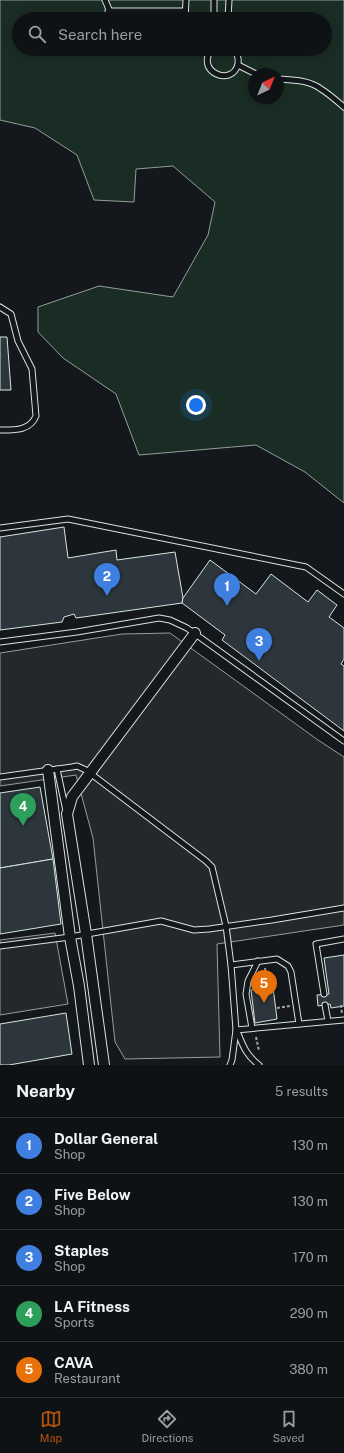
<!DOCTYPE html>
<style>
:root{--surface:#0f1215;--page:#181b1e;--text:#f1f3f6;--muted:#9b9ea0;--line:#2f3234;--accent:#b45309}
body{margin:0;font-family:"Public Sans",sans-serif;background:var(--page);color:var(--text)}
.compass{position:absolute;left:248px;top:68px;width:36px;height:36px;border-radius:50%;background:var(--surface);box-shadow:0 2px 10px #0003;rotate:43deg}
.you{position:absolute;left:196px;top:405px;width:14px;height:14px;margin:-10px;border:3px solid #fff;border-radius:50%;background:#1a73e8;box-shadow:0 0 0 6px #1a73e833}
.badge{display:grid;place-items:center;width:26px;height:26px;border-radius:50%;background:var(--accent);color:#fff;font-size:13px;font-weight:700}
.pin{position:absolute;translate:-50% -33px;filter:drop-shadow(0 1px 2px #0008)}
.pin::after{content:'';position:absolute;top:21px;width:14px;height:12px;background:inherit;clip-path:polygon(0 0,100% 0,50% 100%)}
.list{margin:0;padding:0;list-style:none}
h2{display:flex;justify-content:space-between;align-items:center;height:52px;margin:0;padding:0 16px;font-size:17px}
h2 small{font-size:13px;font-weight:400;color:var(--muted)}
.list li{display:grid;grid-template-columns:26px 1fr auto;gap:12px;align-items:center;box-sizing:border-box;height:56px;padding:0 16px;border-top:1px solid var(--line)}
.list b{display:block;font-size:15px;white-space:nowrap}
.list p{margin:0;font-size:13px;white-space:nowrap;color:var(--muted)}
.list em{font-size:13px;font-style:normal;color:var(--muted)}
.icon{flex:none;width:22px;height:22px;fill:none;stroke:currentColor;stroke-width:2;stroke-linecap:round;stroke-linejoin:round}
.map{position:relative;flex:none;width:344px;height:1065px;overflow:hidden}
.search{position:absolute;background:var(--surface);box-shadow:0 2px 10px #0003;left:12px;right:12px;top:12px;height:44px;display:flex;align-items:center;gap:10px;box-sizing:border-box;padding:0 14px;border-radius:22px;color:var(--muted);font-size:15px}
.sheet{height:332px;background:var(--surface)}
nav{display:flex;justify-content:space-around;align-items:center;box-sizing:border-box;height:56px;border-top:1px solid var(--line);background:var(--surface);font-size:11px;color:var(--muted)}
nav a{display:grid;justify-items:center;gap:2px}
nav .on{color:var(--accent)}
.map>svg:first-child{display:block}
.green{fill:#1a2d24;stroke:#939e99;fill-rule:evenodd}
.parking{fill:#24282b;stroke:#939e99}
.building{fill:#2c363c;stroke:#d8e6dc}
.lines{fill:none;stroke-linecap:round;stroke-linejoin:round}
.service-casing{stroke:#d8e6dc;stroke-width:7}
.minor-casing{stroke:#d8e6dc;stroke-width:12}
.path{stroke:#9da8a2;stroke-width:2;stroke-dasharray:3 2;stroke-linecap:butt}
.service{stroke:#14181c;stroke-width:5}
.minor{stroke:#14181c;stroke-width:10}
</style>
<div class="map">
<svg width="344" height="1065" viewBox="0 0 344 1065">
<rect width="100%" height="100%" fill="#14181c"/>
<path class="green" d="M 0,0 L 344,0 L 344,503 L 305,472 L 256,445 L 139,455 L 116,394 L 63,358 L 38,332 L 38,307 L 99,286 L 173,297 L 208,235 L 215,202 L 173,166 L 136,169 L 134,202 L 94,200 L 77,155 L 35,128 L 0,120 ZM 19,19 L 325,19 L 325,49 L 19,49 ZM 254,74 L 278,74 L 278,98 L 254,98 Z"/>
<g class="parking">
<path d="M 170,633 L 318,740 L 344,757 L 344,925 L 217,944 L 220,1057 L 125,1059 L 115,1042 L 93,838 L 76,775 L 0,786 L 0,653 L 122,634 Z"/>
<path d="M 55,933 L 68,1004 L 0,1015 L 0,940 Z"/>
</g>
<g class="building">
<path d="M 0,337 L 7,337 L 11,390 L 0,390 Z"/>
<path d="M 64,527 L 68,558 L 116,550 L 117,560 L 175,552 L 183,598 L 182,603 L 76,618 L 74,614 L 64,617 L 62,622 L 0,630 L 0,537 Z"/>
<path d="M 210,560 L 256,594 L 271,574 L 308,602 L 317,590 L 337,605 L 329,617 L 344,628 L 344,659 L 341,664 L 344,666 L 344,731 L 222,640 L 225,635 L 182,603 L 183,598 Z"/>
<path d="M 40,787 L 53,859 L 0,868 L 0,793 Z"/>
<path d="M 53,859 L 61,924 L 0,934 L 0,868 Z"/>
<path d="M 344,955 L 344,1006 L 331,1008 L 330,1004 L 318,1006 L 317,995 L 329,994 L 324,958 Z"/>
<path d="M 273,987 L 277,1019 L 255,1023 L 251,990 Z"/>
<path d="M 66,1013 L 72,1054 L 9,1065 L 0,1065 L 0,1024 Z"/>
</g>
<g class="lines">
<g class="service-casing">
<g id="service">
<path d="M 105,0 L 113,19"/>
<path d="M 214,0 L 214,19"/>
<path d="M 108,11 L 185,11"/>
<path d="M 185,19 L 186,0"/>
<path d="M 228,19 L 229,0"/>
<path d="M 191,49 L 209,52"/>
<path d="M 212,49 C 194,71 232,88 238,64 C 239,58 237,53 233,49"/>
<path d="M 238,65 L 256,74"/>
<path d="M 278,79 C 293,80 309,80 321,89 C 329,94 337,101 344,107"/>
<path d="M 0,307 L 11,314 L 18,341 L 32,369 L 36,416 C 30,431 14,430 0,430"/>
<path d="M 0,528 L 68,519 L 306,567 L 344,594"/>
<path d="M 0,642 L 77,632 L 159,618 L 170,620 L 187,628 L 344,741"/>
<path d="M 57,769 L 66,811"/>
<path d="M 0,777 L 72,767 L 77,766 L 86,770 L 206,861 L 212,867 L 226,926 L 231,965 L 236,1030 L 232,1060 L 230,1065"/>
<path d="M 0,946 L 70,937 L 161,921 L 194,930 L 209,929 L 272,920 L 344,908"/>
<path d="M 231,965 L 277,959 L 288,966 L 291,972 L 299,1024"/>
<path d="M 324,994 L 316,944 L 344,939"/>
<path d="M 325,1005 L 328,1021"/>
<path d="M 252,1028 L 246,994 L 248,981 L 258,961"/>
<path d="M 236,1030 L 344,1020"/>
<path d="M 237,1031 C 243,1046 246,1055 259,1065"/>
</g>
</g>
<g class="minor-casing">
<g id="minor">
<path d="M 48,770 L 70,937 L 79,986 L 89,1065"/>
<path d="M 104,1065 L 86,934 L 67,814 L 72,797 L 195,633"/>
</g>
</g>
<g class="path">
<path d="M 265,968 L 267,985 L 274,985"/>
<path d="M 255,984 L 267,982"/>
<path d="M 341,1005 L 342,1014"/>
<path d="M 277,1008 L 290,1006"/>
<path d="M 256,1037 L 259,1051"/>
</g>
<use href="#service" class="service"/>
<use href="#minor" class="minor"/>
</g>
</svg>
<svg class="compass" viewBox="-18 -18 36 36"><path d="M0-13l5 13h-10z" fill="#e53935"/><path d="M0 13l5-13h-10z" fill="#9b9ea0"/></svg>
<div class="you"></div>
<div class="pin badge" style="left:227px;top:606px;background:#3f7fe0">1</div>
<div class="pin badge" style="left:107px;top:596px;background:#3f7fe0">2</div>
<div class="pin badge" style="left:259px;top:661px;background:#3f7fe0">3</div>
<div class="pin badge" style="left:23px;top:826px;background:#2e9e5b">4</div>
<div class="pin badge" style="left:264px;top:1003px;background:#e8710a">5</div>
<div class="search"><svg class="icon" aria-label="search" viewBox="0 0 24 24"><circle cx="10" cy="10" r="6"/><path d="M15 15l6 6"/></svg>Search here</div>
</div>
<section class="sheet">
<h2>Nearby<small>5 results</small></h2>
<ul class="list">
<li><span class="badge" style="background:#3f7fe0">1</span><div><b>Dollar General</b><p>Shop</p></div><em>130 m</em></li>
<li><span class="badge" style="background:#3f7fe0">2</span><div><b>Five Below</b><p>Shop</p></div><em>130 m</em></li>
<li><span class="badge" style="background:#3f7fe0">3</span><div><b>Staples</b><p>Shop</p></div><em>170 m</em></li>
<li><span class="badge" style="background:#2e9e5b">4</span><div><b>LA Fitness</b><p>Sports</p></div><em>290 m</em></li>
<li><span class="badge" style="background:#e8710a">5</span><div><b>CAVA</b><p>Restaurant</p></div><em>380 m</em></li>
</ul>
</section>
<nav>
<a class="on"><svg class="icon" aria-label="map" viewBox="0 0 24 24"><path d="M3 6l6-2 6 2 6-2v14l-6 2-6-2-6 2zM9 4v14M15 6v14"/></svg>Map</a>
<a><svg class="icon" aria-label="directions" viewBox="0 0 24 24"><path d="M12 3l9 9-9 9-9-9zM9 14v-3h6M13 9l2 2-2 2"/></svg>Directions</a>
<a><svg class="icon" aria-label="saved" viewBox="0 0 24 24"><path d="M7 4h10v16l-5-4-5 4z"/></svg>Saved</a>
</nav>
